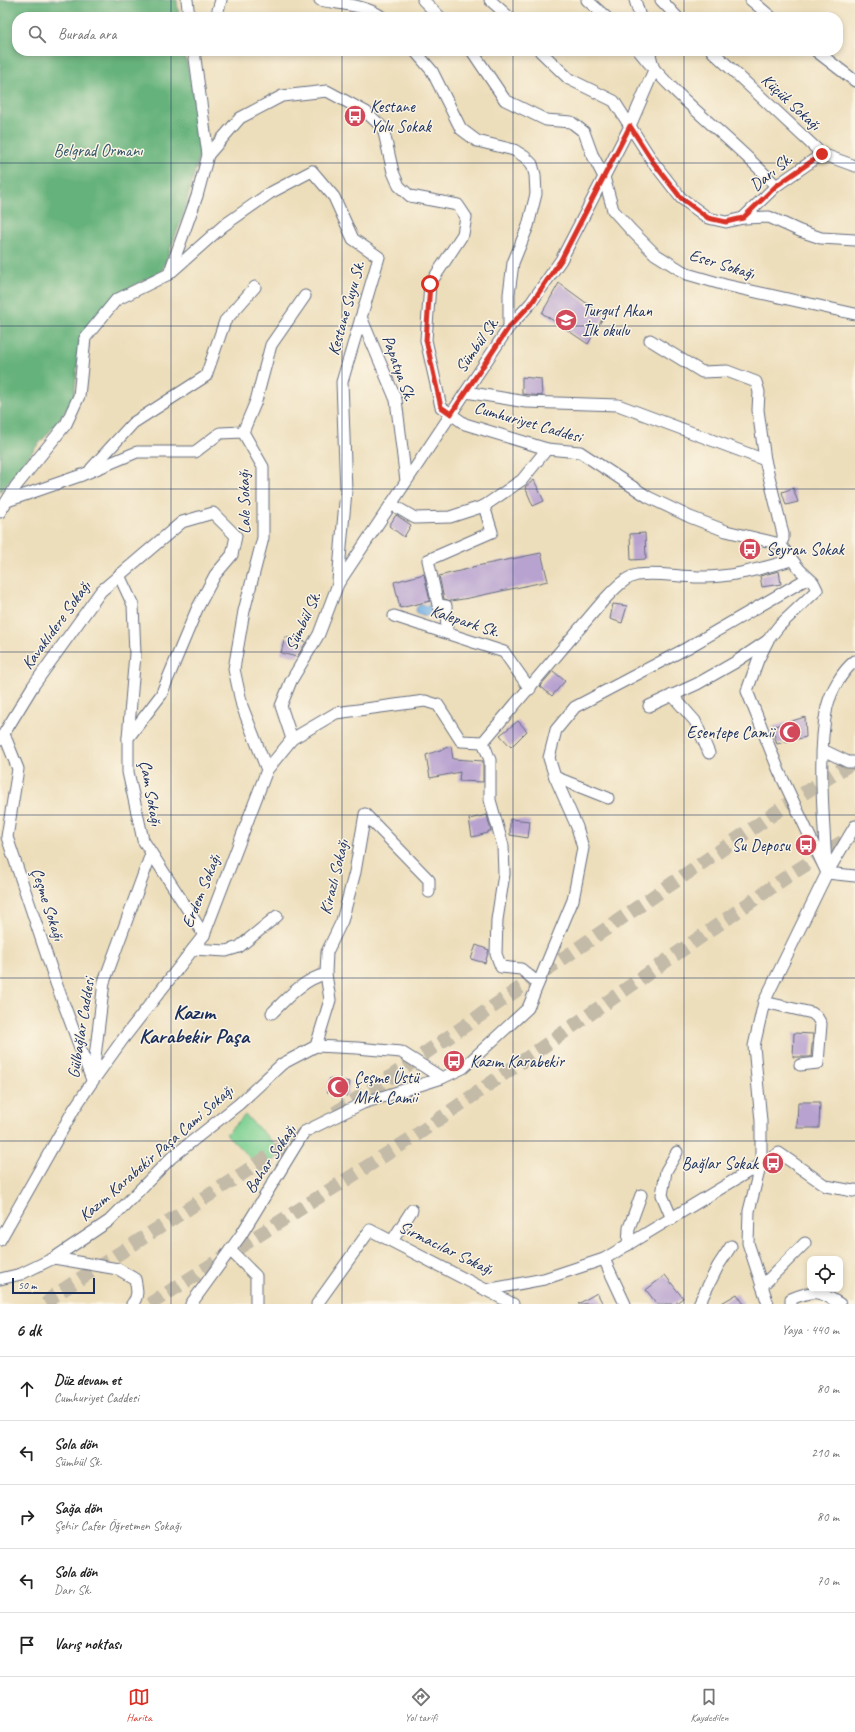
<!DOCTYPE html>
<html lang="tr">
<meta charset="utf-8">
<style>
:root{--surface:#fff;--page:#f6f6f6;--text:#222;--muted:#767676;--line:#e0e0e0;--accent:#d93025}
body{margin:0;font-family:Caveat,sans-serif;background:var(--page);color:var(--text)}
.controls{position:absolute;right:12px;bottom:12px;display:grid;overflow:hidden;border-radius:8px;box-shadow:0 2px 6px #0003}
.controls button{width:36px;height:36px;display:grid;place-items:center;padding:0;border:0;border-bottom:1px solid var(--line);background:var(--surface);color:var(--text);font:20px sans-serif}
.scale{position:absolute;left:12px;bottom:10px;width:83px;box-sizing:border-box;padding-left:4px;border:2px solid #1b2f5e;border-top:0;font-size:11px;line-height:14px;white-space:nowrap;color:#1b2f5e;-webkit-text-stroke:3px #fcf5e5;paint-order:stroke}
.stop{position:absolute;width:12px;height:12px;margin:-9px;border:3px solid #d93025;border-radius:50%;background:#fff}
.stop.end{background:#d93025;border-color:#fff;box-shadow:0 1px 4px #0008}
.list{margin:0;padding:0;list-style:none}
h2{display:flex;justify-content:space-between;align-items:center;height:52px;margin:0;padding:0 16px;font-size:17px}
h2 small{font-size:13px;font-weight:400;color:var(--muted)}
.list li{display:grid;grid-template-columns:26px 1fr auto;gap:12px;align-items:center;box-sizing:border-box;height:64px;padding:0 16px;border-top:1px solid var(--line)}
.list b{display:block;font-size:15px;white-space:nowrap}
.list p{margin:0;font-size:13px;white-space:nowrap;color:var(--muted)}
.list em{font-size:13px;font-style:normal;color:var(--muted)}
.icon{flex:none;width:22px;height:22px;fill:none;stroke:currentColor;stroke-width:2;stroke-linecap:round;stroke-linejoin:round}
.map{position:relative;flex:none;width:855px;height:1304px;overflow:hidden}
.search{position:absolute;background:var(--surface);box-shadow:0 2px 6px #0003;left:12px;right:12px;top:12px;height:44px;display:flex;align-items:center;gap:10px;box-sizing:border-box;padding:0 14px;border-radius:16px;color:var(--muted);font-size:15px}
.sheet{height:372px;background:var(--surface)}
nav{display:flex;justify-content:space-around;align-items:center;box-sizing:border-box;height:56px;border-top:1px solid var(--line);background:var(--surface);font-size:11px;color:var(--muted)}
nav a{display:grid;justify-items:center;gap:2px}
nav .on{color:var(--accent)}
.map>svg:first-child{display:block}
.green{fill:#7dd092;stroke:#4c8078}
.forest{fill:#66b27c;stroke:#40706d}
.water{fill:#74b1e6;stroke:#4870a2}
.building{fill:#b8a2d0}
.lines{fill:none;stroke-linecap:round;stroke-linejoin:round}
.major-tunnel{stroke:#c3bba8;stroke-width:14;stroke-dasharray:14 7;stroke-linecap:butt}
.minor-casing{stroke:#646c7f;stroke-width:13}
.minor{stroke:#fff;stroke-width:11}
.route{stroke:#d93025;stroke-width:5}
.grid{fill:none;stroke:#1b2f5e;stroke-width:1;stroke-opacity:0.55}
.labels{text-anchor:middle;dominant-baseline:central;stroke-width:3;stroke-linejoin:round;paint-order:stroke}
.street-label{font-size:17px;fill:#1b2f5e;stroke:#fcf5e5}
.poi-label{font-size:17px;fill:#1b2f5e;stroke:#fcf5e5;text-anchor:start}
.park-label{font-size:17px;fill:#34576b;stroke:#fcf5e5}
.district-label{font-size:21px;font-weight:bold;fill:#1b2f5e;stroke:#fcf5e5}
</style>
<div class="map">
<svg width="855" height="1304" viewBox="0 0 855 1304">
<rect width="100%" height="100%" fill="#fcf5e5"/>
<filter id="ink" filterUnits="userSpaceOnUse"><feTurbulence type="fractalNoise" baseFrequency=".025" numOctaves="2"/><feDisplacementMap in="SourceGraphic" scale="8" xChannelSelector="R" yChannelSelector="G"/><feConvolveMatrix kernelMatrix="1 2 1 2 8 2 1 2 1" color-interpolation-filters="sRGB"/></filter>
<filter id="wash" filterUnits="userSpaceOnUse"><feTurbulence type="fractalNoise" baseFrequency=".012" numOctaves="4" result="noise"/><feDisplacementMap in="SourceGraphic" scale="16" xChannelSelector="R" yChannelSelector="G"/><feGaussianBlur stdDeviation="0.9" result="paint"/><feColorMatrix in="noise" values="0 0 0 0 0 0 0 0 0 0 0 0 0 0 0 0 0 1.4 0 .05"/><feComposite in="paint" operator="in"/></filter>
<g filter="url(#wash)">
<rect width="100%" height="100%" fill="#eddebb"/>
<path class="green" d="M 245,1115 L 282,1151 L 263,1171 L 226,1134 Z"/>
<path class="forest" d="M 0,0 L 177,0 L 179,17 L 17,17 L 17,51 L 184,51 L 198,114 L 199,155 L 183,216 L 162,271 L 114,296 L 80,338 L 74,398 L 58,422 L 36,447 L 0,492 Z"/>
<path class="water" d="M 420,605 L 433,606 L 438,610 L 437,615 L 435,617 L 418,614 L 416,610 L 417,607 Z"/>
<g id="blocks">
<g class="building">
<path d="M 559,283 L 604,316 L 588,344 L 542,313 Z"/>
<path d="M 522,377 L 541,379 L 542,396 L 522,394 Z"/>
<path d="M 534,480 L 544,501 L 533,506 L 525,487 Z"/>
<path d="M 793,488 L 798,502 L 786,505 L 782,492 Z"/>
<path d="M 396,515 L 411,525 L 404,537 L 389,526 Z"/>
<path d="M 645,533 L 646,559 L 631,560 L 630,534 Z"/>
<path d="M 541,553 L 548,581 L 469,598 L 451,601 L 444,599 L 439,576 L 472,568 L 472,567 Z"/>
<path d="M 779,571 L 781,584 L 762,587 L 760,576 Z"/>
<path d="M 424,574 L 430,601 L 400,608 L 394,582 Z"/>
<path d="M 613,604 L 627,606 L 622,623 L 610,619 Z"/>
<path d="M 285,637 L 306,642 L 297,657 L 281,653 Z"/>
<path d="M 553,671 L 565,681 L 552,696 L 540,686 Z"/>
<path d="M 805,717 L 806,737 L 777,744 L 772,727 Z"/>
<path d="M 518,721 L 527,731 L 511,747 L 500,735 Z"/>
<path d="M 451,746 L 453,759 L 483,761 L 483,782 L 459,781 L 460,772 L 430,778 L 426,755 Z"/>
<path d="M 487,815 L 491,831 L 488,831 L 488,833 L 472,837 L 469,819 Z"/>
<path d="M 510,819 L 530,821 L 528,838 L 510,835 Z"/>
<path d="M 476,945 L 489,950 L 485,963 L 471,959 Z"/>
<path d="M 794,1033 L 813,1034 L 811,1057 L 793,1057 Z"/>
<path d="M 330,1078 L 350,1082 L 347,1096 L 327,1092 Z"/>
<path d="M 798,1102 L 820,1102 L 819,1128 L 797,1128 Z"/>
<path d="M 665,1275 L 683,1298 L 675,1304 L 657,1304 L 646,1290 Z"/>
<path d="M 597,1293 L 603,1304 L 578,1304 Z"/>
<path d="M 737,1294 L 744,1304 L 720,1304 Z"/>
</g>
</g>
</g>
<g filter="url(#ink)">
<use href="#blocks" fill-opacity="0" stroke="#646c7f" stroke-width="1"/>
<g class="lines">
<g class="major-tunnel">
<path d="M 335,1113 L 386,1080 L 804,793 L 855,761"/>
<path d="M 46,1304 L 55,1295 L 308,1131"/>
<path d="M 150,1304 L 415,1136 L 788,876 L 853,835"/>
</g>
<g class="minor-casing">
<g id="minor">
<path d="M 187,0 L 189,17"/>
<path d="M 320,0 C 340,4 366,5 382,17"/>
<path d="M 423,0 L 440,17"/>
<path d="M 490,0 L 509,17"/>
<path d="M 587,0 L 606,17"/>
<path d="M 635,0 L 640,17"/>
<path d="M 661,0 L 677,17"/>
<path d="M 751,0 L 771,17"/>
<path d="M 216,17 L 221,0"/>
<path d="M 415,51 L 432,71 L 461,129 L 477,141 L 514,150 L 525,157 L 532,164 L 535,175 L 536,194 L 528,226 L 513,263 L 509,294 L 509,327"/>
<path d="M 472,51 L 505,100 L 546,120 L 571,122 L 584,132 L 592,154 L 604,177 L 613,210 L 631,230 L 655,254 L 687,274 L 725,285 L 855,314"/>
<path d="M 540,51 L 569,79 L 614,101 L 653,162 L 681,198 L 708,218 L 726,222 L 743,218 L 769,217 L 800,231 L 821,238 L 855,240"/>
<path d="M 639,51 C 679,102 733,139 776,186"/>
<path d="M 712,51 L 822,154 L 855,166"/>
<path d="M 816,51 L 855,81"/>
<path d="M 208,155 L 240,118 L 282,96 L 327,91 L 366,112 L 383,128 L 393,172 L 399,186 L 410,196 L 458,205 L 466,217 L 463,234 L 430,284 L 426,340 L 441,407 L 465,424 L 547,449 L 580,452 L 648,497 L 690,517 L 726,531 L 780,544"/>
<path d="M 743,218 L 776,186 L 822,154"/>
<path d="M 169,274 L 223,226 L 270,193 L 312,171 L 334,197 L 353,239 L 379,257 L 342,382 L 346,491 L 338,581"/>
<path d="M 361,317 L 396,400 L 406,481"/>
<path d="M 650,340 L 702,372 L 727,371 L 756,382 L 759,392 L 758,410 L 765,460 L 783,534 L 783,539 L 780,544"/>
<path d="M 466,392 L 526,402 L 618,405 L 765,460"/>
<path d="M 243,432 L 256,401 L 271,345 L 305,296"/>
<path d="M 91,469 L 133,423 L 206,376 L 225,321 L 255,287"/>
<path d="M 7,501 L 82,475 L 137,452 L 195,452 L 220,433 L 243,432 L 263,467 L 263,538 L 244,611 L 234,669 L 242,706 L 267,770"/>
<path d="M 391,504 L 415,518 L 450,517 L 484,506 L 522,480 L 547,449"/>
<path d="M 0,512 L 16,486 L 66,424 L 79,396 L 85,338 L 116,300 L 169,274 L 197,196 L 208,155 L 194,51"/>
<path d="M 780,544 L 800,570 L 813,582 L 817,590 L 779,626 L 768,640 L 758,660 L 747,691 L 779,771 L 827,873"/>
<path d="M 119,575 L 133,605 L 135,654 L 128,738"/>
<path d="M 394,616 L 504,652 L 530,689"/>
<path d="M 447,633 L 446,606 L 438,605 L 428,560 L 492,532 L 484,506"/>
<path d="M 672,695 L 695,721 L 709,753"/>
<path d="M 649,706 L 697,684 L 734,663 L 767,641"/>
<path d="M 4,734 L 18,769 L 7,837 L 56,983 L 92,1080"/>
<path d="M 292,739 L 281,706 L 291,681 L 319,634 L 338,584 L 509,327 L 531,303 L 561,260 L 604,177 L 630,126 L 654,70 L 649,51"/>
<path d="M 0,740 L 33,686 L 101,591 L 182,522 L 213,513 L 236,536 L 232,555 L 215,575 L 197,609 L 161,695 L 128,738 L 128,772 L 143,840 L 204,935"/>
<path d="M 483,742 L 490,760 L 490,800 L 503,846 L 504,874 L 497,920 L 496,954 L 501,967 L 521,969 L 538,983"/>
<path d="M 823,750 L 848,762 L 855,762"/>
<path d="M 555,777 L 608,798"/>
<path d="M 826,867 C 824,818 817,755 827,707 C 831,691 842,671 855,661"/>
<path d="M 827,873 L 855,876"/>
<path d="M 193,949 L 226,951 L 239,947 L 277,916"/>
<path d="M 764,1002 L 812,1013 L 817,1017 L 821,1024 L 818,1063 L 800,1065"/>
<path d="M 272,1013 C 288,997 304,979 326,974"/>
<path d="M 316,1046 L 330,1000 L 326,974 L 327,952 L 342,921 L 355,872 L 365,814 L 429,880 L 429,892"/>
<path d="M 92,1082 L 123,1039 L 204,935 L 267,770 L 292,739 L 336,713 L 425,701 L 438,705 L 461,741 L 483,742 L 603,601 C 613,591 623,578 637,575 C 657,572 679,577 699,577 C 731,578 762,568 792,560"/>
<path d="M 672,1219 L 662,1195 L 666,1171 L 677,1152"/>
<path d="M 0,1240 L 74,1109 L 92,1082 L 104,982 L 151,854"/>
<path d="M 392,1241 L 412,1210"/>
<path d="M 628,1245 L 629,1228 L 641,1195"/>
<path d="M 230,1250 L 256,1276 L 256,1304"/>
<path d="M 54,1258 L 118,1269 L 135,1279 C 137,1289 139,1297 132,1304"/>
<path d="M 604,1259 L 625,1304"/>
<path d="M 0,1279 L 21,1274 L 54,1258 L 109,1221 L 171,1158 L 239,1104 L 282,1064 L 316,1046 L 357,1048 L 401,1052 L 442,1078"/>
<path d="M 762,1286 L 805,1243"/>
<path d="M 486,1290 L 513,1304"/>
<path d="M 191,1304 L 241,1235 L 304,1132 L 363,1103 L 442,1078 L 463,1068 L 528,1008 L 573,900 L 583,848 L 577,827 L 555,777 L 549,758 L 556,730 L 575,707 L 687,648 L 808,578"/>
<path d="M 317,1304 L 370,1230 L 486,1290 L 544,1279 L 604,1259 L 779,1153 L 826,1186 L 853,1191 L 855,1190"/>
<path d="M 699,1304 L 718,1266 L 731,1246"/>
<path d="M 768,1304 L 748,1243 L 749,1211 L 761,1163 L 761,1121 L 754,1046 L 764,1002 L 827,873 L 855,826"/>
<path d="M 791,1304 L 791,1299 C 814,1289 820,1291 840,1304"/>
</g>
</g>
<use href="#minor" class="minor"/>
</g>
</g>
<g class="lines" filter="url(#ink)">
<path class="route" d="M 430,284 L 426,340 L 441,407 L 451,414 L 509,327 L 531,304 L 561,260 L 630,126 L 653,162 L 681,198 L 708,218 L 726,222 L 743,218 L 776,186 L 822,154"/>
</g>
<path class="grid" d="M 171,0 L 171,17M 342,0 L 342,17M 513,0 L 513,17M 684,0 L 684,17M 171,51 L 171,1304M 342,51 L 342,1304M 513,51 L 513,1304M 684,51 L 684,1304M 0,163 L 855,163M 0,326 L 855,326M 0,489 L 855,489M 0,652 L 855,652M 0,815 L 855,815M 0,978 L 855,978M 0,1141 L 855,1141"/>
<defs>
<g id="bus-disc" transform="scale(1.15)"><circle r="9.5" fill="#d1495b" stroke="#fcf5e5"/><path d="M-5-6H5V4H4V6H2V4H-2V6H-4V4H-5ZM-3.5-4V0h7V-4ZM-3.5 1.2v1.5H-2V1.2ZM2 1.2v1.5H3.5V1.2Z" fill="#fff"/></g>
<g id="school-disc" transform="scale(1.15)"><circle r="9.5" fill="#d1495b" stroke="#fcf5e5"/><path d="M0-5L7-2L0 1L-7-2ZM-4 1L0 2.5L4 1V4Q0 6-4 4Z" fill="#fff"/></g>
<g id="mosque-disc" transform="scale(1.15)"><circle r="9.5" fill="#d1495b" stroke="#fcf5e5"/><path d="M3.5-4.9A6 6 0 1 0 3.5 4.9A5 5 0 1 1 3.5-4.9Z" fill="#fff"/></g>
</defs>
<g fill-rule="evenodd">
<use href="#bus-disc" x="355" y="116"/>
<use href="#school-disc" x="566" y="320"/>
<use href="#bus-disc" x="750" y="549"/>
<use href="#mosque-disc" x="790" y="732"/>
<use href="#bus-disc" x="806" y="845"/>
<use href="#bus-disc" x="454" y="1061"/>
<use href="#mosque-disc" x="338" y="1087"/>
<use href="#bus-disc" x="773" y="1163"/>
</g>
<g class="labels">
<g class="street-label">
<text transform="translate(791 102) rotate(43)">Küçük Sokağı</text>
<text transform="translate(771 172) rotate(-39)">Darı Sk.</text>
<text transform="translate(722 264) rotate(17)">Eser Sokağı</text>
<text transform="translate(346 308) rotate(-74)">Kestane Suyu Sk.</text>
<text transform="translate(477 345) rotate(-55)">Sümbül Sk.</text>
<text transform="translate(399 368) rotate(70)">Papatya Sk.</text>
<text transform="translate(528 422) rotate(16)">Cumhuriyet Caddesi</text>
<text transform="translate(244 502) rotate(-91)">Lale Sokağı</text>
<text transform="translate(303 621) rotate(-65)">Sümbül Sk.</text>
<text transform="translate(465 621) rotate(18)">Kalepark Sk.</text>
<text transform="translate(56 625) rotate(-54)">Kavaklıdere Sokağı</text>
<text transform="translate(151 793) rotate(80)">Çam Sokağı</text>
<text transform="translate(334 877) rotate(-76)">Kirazlı Sokağı</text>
<text transform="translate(201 891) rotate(-68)">Erdem Sokağı</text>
<text transform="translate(48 904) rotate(72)">Çeşme Sokağı</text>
<text transform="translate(81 1028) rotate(-81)">Gülbağlar Caddesi</text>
<text transform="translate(156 1153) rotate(-41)">Kazım Karabekir Paşa Cami Sokağı</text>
<text transform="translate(270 1159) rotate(-56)">Bahar Sokağı</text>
<text transform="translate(446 1248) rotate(26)">Sırmacılar Sokağı</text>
</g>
<g class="poi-label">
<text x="370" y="106">Kestane<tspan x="370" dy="20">Yolu Sokak</tspan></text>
<text x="582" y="310">Turgut Akan<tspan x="582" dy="20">İlk okulu</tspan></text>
<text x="766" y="549">Seyran Sokak</text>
<text x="774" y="732" text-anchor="end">Esentepe Camii</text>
<text x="790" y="845" text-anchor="end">Su Deposu</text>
<text x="470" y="1061">Kazım Karabekir</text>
<text x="354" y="1077">Çeşme Üstü<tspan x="354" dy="20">Mrk. Camii</tspan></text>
<text x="758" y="1163" text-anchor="end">Bağlar Sokak</text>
</g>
<g class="park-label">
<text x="98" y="150">Belgrad Ormanı</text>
</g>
<g class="district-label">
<text x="194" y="1012">Kazım<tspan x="194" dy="24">Karabekir Paşa</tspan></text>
</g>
</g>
</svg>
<div class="controls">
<button><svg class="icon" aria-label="locate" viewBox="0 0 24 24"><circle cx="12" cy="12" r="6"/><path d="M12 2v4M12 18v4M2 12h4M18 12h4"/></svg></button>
</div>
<div class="scale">50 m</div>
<div class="stop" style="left:430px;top:284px"></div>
<div class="stop end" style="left:822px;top:154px"></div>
<div class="search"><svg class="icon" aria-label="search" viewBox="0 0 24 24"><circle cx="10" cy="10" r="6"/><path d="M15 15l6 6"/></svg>Burada ara</div>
</div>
<section class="sheet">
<h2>6 dk<small>Yaya · 440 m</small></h2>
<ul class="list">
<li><svg class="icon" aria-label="ahead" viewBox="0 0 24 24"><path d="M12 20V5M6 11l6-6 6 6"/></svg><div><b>Düz devam et</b><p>Cumhuriyet Caddesi</p></div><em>80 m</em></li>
<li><svg class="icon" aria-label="left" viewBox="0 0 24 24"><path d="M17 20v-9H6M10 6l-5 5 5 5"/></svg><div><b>Sola dön</b><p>Sümbül Sk.</p></div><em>210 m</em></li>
<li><svg class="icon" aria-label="right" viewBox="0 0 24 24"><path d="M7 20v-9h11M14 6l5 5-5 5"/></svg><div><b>Sağa dön</b><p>Şehir Cafer Öğretmen Sokağı</p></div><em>80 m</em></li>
<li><svg class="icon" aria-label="left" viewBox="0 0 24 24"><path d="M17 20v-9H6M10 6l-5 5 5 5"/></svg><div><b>Sola dön</b><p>Darı Sk.</p></div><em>70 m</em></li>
<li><svg class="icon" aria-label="arrive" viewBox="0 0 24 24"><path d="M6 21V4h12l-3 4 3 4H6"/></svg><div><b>Varış noktası</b></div></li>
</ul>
</section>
<nav>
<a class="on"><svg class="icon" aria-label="map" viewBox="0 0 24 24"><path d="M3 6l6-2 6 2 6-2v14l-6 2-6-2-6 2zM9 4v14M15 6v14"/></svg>Harita</a>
<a><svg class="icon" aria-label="directions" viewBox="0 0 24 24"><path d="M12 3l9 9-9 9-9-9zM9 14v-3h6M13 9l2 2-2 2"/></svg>Yol tarifi</a>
<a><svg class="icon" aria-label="saved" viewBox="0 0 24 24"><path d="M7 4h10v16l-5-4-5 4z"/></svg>Kaydedilen</a>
</nav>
